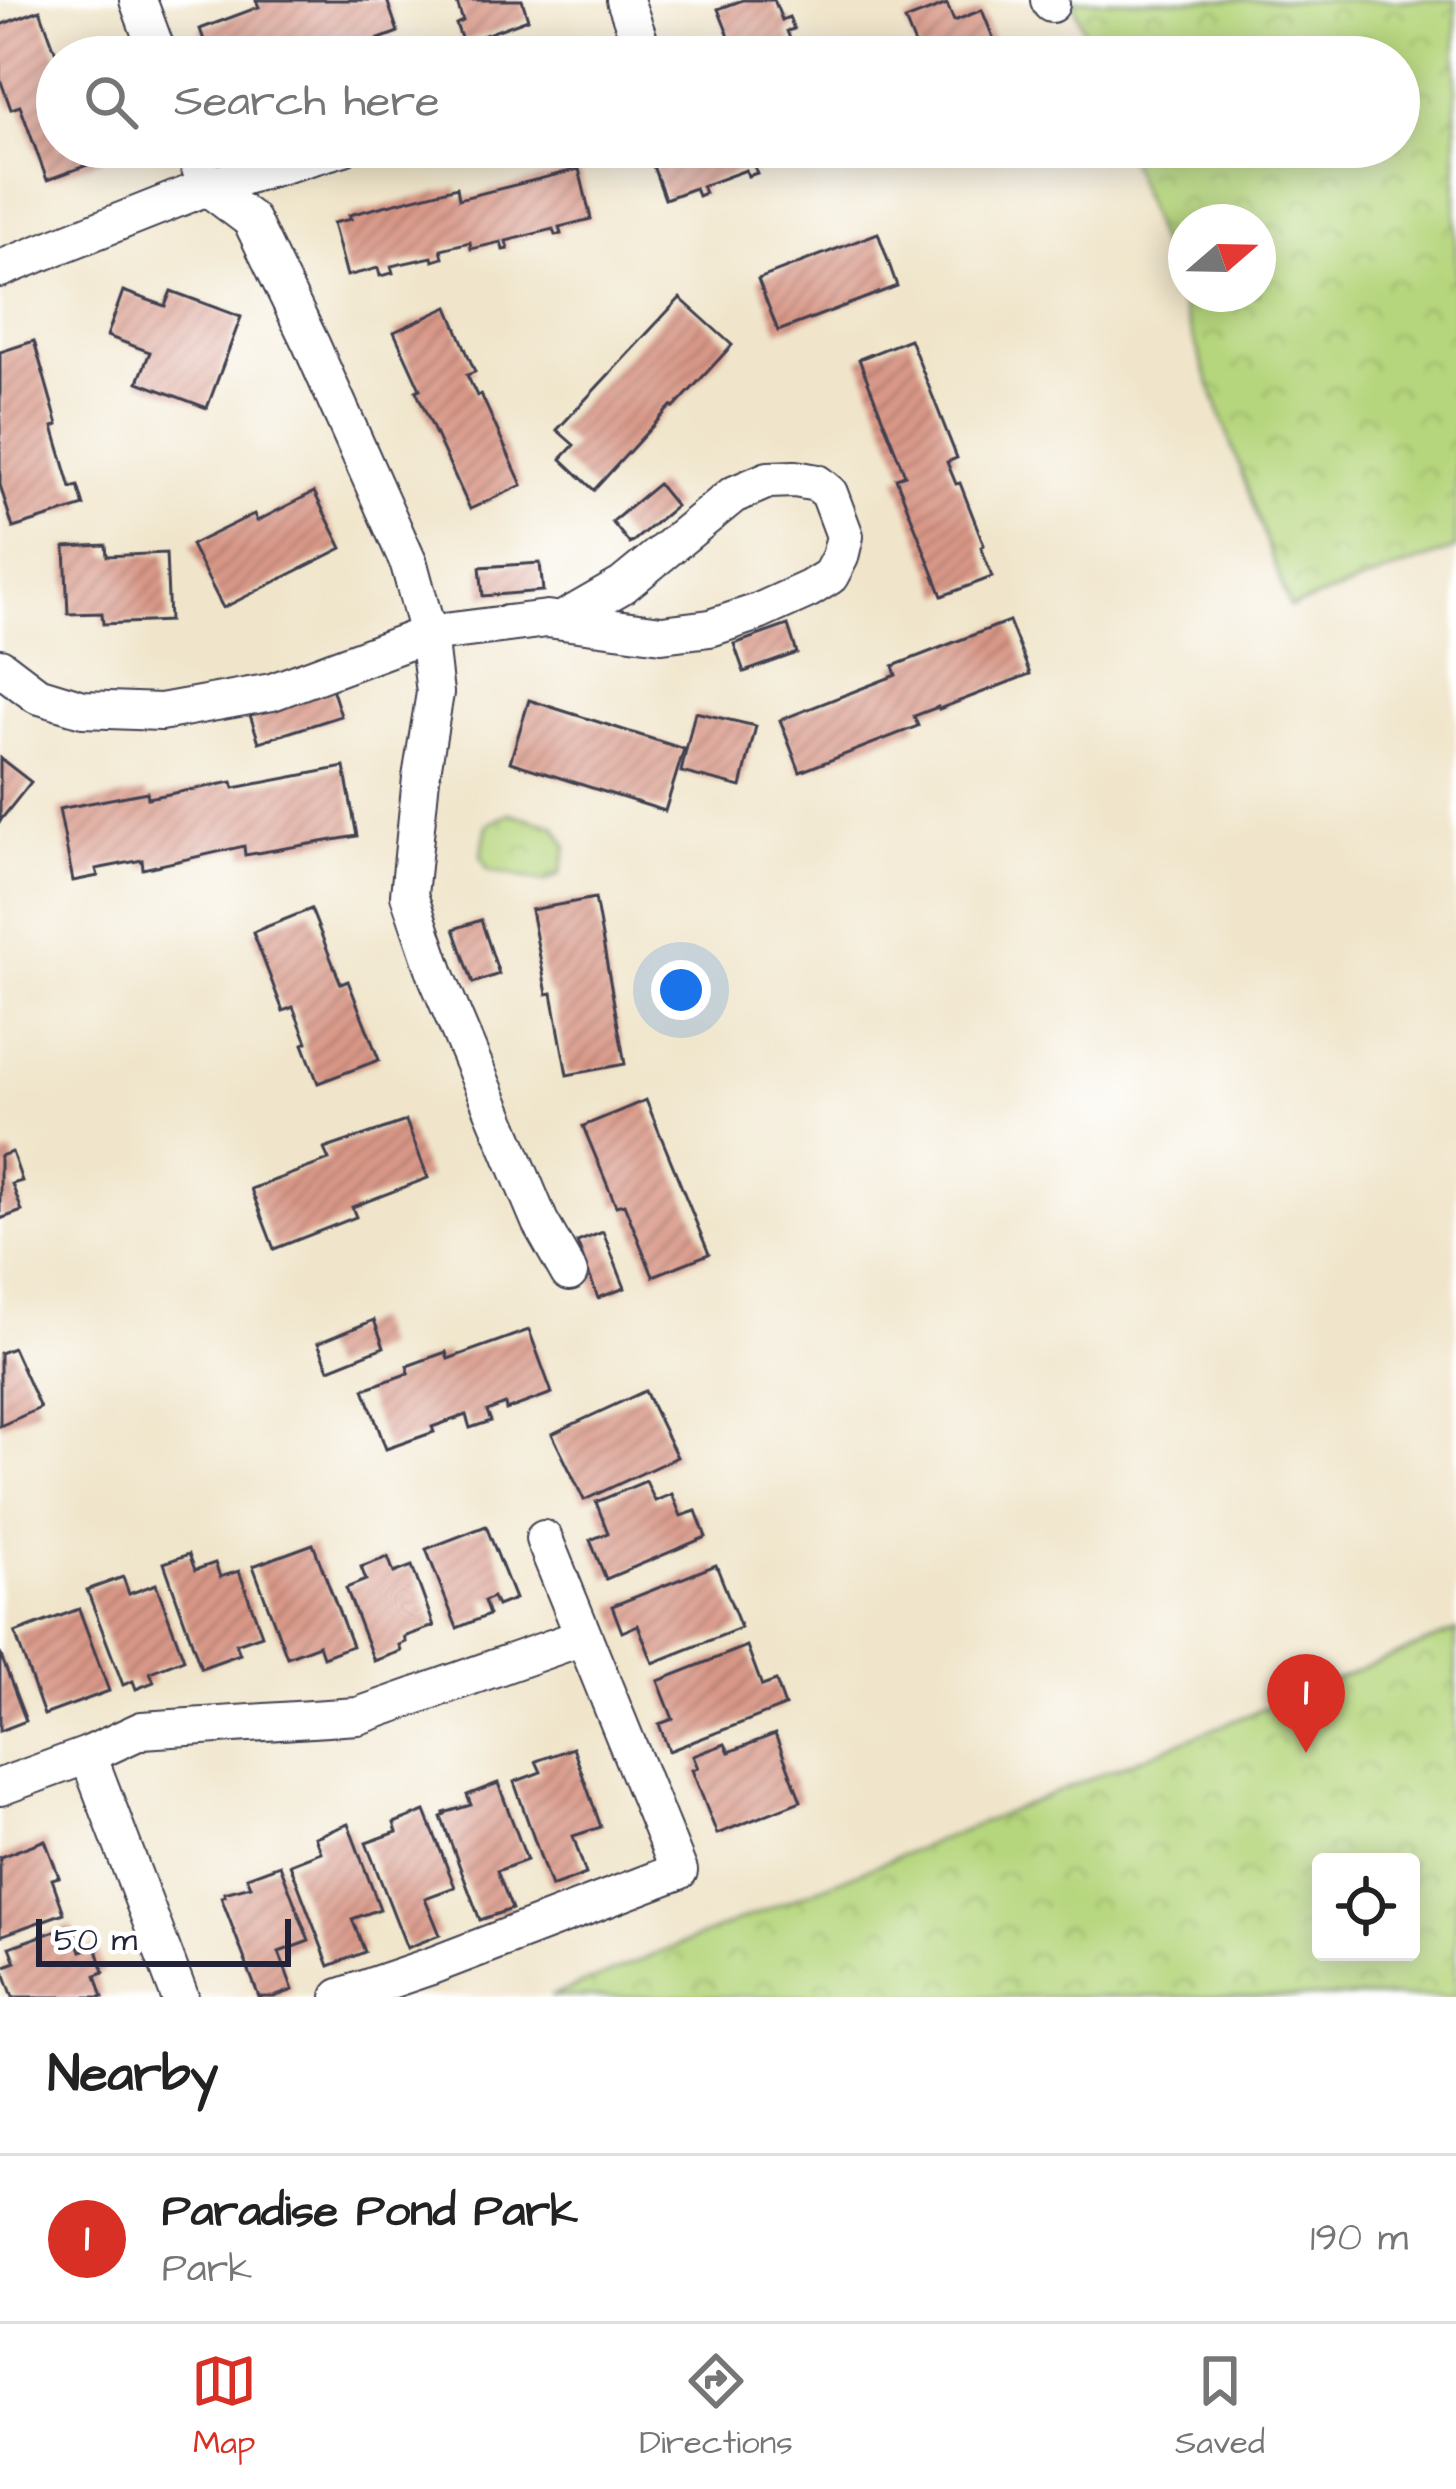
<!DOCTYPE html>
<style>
:root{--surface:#fff;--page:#f6f6f6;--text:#222;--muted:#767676;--line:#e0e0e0;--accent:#d93025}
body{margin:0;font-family:"Architects Daughter",sans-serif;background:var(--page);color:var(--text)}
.controls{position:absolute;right:36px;bottom:36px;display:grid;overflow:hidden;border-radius:12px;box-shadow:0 6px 30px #0003}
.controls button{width:108px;height:108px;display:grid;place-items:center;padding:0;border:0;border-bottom:3px solid var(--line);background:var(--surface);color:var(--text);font:60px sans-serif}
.compass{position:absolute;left:1168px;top:204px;width:108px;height:108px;border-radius:50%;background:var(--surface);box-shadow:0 6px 30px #0003;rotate:70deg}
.scale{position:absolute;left:36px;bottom:30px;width:255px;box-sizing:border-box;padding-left:12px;border:6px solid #22223b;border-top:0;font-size:33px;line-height:42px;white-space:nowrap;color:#22223b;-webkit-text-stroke:9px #fff;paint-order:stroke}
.you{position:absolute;left:681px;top:990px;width:42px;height:42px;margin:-30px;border:9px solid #fff;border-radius:50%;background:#1a73e8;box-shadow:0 0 0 18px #1a73e833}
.badge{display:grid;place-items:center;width:78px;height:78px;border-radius:50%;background:var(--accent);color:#fff;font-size:39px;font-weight:700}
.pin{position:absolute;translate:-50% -99px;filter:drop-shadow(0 3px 6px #0008)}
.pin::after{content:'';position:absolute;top:63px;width:42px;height:36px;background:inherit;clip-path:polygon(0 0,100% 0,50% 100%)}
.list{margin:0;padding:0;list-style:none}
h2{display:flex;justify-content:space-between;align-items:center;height:156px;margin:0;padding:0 48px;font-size:51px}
h2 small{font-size:39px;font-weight:400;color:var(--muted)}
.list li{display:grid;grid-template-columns:78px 1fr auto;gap:36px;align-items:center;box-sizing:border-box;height:168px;padding:0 48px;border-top:3px solid var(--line)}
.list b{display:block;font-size:45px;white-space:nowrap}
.list p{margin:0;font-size:39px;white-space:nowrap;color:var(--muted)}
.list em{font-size:39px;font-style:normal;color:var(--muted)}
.icon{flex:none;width:66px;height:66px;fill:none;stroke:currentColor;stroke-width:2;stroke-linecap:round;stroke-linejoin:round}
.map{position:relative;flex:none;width:1456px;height:1997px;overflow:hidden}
.search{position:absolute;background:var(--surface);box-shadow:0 6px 30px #0003;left:36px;right:36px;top:36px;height:132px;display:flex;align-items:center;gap:30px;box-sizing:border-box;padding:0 42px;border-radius:66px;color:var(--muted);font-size:45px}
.sheet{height:324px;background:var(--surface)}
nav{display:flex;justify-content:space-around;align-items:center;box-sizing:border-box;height:168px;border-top:3px solid var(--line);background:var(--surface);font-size:33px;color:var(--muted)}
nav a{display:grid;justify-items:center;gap:6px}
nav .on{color:var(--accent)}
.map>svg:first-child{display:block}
.park{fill:url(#park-crowns);stroke:#6c7c5c;stroke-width:3;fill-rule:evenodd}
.building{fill:url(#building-hatch)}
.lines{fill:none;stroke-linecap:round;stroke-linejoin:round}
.minor-casing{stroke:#413f50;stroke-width:40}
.minor{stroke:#fff;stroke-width:36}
</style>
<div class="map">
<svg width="1456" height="1997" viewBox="0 0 1456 1997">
<defs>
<pattern id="park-crowns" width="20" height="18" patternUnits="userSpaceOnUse" patternTransform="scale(3)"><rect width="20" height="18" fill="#b6d67d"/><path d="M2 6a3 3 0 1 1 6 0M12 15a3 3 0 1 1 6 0" fill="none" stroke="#9cb76d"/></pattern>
<pattern id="building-hatch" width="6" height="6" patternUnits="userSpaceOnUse" patternTransform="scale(3)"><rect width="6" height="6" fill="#d99887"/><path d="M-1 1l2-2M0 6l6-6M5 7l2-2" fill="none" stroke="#b07c70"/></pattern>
</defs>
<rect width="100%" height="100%" fill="#fff"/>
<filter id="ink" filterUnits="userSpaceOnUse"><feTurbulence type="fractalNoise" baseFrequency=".00833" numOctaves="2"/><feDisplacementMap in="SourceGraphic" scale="24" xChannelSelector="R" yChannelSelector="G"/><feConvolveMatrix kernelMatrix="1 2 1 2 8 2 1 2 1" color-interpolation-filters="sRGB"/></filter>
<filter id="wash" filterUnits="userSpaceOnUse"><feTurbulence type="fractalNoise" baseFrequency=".004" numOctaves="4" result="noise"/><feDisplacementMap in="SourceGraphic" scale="48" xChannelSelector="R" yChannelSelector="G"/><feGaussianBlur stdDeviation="2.7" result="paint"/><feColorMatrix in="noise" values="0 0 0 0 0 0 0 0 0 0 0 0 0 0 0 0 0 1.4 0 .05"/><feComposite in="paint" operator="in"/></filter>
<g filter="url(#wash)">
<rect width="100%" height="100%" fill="#f0e5ca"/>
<g class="park">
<path d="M 1073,0 L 1456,0 L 1456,548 L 1290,608 L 1125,147 L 1399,147 L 1399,57 L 1093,57 ZM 1186,222 L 1258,222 L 1258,294 L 1186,294 Z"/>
<path d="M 509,813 L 555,826 L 567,846 L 560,874 L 544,882 L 488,870 L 481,856 L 487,825 Z"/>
<path d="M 1456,1630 L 1456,1997 L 550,1997 L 1426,1643 ZM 1411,1862 L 1411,1952 L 1321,1952 L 1321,1862 Z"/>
</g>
<g id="blocks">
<g class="building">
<path d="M 256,0 L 387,0 L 398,32 L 342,53 L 338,43 L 299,57 L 210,57 L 200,29 L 259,7 Z"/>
<path d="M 456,0 L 522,0 L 528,19 L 463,43 L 456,24 L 463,21 Z"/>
<path d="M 743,0 L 774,0 L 782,20 L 789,17 L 794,29 L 787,31 L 797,57 L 737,57 L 718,9 Z"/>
<path d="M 947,4 L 954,21 L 982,10 L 1000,55 L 920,57 L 905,20 Z"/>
<path d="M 40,10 L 57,56 L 57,147 L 99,147 L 104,159 L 47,180 L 20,106 L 11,109 L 0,79 L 0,25 Z"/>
<path d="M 660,147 L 780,147 L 783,154 L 754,166 L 757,173 L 748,176 L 746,170 L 702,186 L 705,193 L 698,196 L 695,188 L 665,199 L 648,152 Z"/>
<path d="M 579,169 L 591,219 L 559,227 L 561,234 L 555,235 L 553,229 L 506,241 L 508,249 L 503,250 L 501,242 L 471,249 L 470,242 L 441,249 L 443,258 L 433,261 L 432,257 L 391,266 L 393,273 L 380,276 L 378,268 L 347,276 L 333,223 L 351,219 L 349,215 L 457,187 L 459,199 Z"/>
<path d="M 878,233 L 897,286 L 778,331 L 758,279 Z"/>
<path d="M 123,291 L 165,306 L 171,291 L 241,317 L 207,408 L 138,382 L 150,352 L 107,336 Z"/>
<path d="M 680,298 L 732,345 L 674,408 L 671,406 L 594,490 L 561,459 L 574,445 L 557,430 Z"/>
<path d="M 448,307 L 475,372 L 467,375 L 477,396 L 481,394 L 522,485 L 470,509 L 416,391 L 420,389 L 394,332 Z"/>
<path d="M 910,339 L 957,458 L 947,462 L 956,484 L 960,483 L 984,545 L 981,547 L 992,577 L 942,596 L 896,478 L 905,475 L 859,359 Z"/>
<path d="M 34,341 L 58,425 L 53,427 L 71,488 L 78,486 L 84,506 L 13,528 L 0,485 L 0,352 Z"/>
<path d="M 658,484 L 676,506 L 630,544 L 612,522 Z"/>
<path d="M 314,492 L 342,548 L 223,608 L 191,545 L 254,514 L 257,521 Z"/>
<path d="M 106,545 L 107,556 L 166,553 L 169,621 L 103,624 L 102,613 L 68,614 L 65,547 Z"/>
<path d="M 540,563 L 543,591 L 483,596 L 480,567 Z"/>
<path d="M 1009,621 L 1030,674 L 939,709 L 938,707 L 914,716 L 918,726 L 800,772 L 780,720 L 896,675 L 893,666 Z"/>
<path d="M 788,625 L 797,653 L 744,672 L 734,644 Z"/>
<path d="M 332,688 L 341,716 L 259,742 L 250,715 Z"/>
<path d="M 529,700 L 684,749 L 665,811 L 510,762 Z"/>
<path d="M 695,712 L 756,726 L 741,787 L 681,772 Z"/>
<path d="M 0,758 L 31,782 L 0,821 Z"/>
<path d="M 344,767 L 357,836 L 245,855 L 244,846 L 143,869 L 142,860 L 96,869 L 98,876 L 73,881 L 59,809 L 147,792 L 148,798 L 232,782 L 234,788 Z"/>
<path d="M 595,898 L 625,1064 L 567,1075 L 552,993 L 547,994 L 531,910 Z"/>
<path d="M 311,909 L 341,984 L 348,981 L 379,1060 L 318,1083 L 303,1044 L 307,1042 L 293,1007 L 283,1011 L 253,932 Z"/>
<path d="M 481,920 L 499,974 L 473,983 L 454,929 Z"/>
<path d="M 646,1100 L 709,1254 L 653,1276 L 624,1204 L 616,1206 L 583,1126 Z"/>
<path d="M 406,1121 L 428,1178 L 352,1207 L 356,1217 L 274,1249 L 251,1189 L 329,1160 L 324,1149 Z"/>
<path d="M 12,1152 L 22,1181 L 12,1184 L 22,1211 L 0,1219 L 0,1156 Z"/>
<path d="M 603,1232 L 625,1288 L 598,1298 L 577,1242 Z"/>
<path d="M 374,1320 L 384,1347 L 329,1369 L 318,1343 Z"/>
<path d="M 529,1330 L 552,1393 L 506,1410 L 505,1404 L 487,1411 L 491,1421 L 470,1428 L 466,1415 L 432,1427 L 434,1432 L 386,1449 L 364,1389 L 409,1373 L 407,1366 L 446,1352 L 448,1359 Z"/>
<path d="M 13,1348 L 40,1408 L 0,1426 L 0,1353 Z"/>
<path d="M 645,1391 L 677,1457 L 584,1500 L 552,1434 Z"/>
<path d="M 646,1481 L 655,1501 L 672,1494 L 681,1516 L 696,1511 L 706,1537 L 606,1579 L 590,1540 L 608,1533 L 596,1502 Z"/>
<path d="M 486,1526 L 515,1599 L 497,1606 L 493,1597 L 484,1601 L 489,1615 L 457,1628 L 426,1549 Z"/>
<path d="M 313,1544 L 352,1646 L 323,1657 L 319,1645 L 287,1657 L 253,1566 Z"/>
<path d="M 189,1554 L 195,1570 L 215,1563 L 220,1577 L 239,1571 L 262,1635 L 236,1644 L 240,1654 L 201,1668 L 164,1563 Z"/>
<path d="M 388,1557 L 394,1573 L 412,1566 L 434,1626 L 404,1637 L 406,1642 L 399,1645 L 401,1651 L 374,1661 L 346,1588 L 366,1580 L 361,1567 Z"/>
<path d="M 716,1565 L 741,1628 L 653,1663 L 638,1625 L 622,1632 L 612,1606 Z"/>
<path d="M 123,1577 L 129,1594 L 156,1584 L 184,1659 L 150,1672 L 154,1682 L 136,1689 L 133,1681 L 123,1685 L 87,1590 Z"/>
<path d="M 79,1609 L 109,1691 L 44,1715 L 15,1633 Z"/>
<path d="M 747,1646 L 762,1686 L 776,1681 L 785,1706 L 669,1751 L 659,1724 L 673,1719 L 658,1681 Z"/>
<path d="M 0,1653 L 26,1721 L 0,1731 Z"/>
<path d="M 775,1734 L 801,1801 L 717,1834 L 692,1770 L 698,1768 L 693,1756 L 725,1744 L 729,1752 Z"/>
<path d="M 573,1748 L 601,1827 L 573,1836 L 586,1874 L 551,1887 L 514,1782 L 541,1772 L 536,1761 Z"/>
<path d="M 498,1783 L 527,1860 L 497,1871 L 512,1909 L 480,1920 L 441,1817 L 445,1815 L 444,1813 L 471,1805 L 467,1795 Z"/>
<path d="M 425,1811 L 455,1887 L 425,1898 L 440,1935 L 407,1948 L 366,1843 L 397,1832 L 394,1823 Z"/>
<path d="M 348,1824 L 380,1909 L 352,1919 L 365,1952 L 329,1966 L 290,1864 L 321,1852 L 315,1837 Z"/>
<path d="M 45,1840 L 59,1877 L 52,1879 L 64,1913 L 0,1936 L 0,1857 Z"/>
<path d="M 280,1865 L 309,1941 L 279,1952 L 293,1990 L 274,1997 L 259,1997 L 221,1897 L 225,1896 L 224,1893 L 251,1886 L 247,1877 Z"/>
<path d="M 72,1925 L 81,1951 L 96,1946 L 104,1972 L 96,1975 L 103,1997 L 13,1997 L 2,1967 L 16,1962 L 10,1947 Z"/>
</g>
</g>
</g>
<g filter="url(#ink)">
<use href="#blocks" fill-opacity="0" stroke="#413f50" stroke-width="3"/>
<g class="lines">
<g class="minor-casing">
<g id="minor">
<path d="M 138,0 L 159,57"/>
<path d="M 625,0 L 645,57"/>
<path d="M 1049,0 L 1051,4"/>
<path d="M 192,147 L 207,187 L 251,220 L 311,344 L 409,564 L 428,634 L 435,693 L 421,778 L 409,895 L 437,977 L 540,1222 L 569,1273"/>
<path d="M 0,269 L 207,187 L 344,147"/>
<path d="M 0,667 L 37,695 L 83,709 L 161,712 L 272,692 L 428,634 L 547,619 L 662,634 L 710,628 L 758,612 L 809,589 L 830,576 L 840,557 L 845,536 L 829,493 L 817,483 L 795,479 L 768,480 L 733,495 L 623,585 L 562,620"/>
<path d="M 88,1755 L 180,1997"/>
<path d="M 0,1787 L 88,1755 L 142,1730 L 358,1716 L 583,1637"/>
<path d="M 340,1997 L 431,1966 L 679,1871 L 544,1539"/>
</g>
</g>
<use href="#minor" class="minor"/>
</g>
</g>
</svg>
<div class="controls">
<button><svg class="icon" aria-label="locate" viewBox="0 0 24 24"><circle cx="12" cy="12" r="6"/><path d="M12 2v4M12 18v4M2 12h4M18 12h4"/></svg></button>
</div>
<svg class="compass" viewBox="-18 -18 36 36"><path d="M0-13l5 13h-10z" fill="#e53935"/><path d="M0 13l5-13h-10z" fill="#767676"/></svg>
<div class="scale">50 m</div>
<div class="you"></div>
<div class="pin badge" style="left:1306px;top:1753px">1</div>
<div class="search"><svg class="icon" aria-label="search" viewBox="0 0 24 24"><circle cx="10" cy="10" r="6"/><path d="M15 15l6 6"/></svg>Search here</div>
</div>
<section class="sheet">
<h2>Nearby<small></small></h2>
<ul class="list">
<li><span class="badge">1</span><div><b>Paradise Pond Park</b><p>Park</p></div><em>190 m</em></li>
</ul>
</section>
<nav>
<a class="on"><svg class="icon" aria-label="map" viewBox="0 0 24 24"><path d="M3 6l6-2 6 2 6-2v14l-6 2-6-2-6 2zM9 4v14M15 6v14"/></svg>Map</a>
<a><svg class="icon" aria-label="directions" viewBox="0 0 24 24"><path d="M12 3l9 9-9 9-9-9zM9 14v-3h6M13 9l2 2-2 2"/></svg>Directions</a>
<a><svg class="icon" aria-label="saved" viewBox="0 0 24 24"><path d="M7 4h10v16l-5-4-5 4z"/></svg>Saved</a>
</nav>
